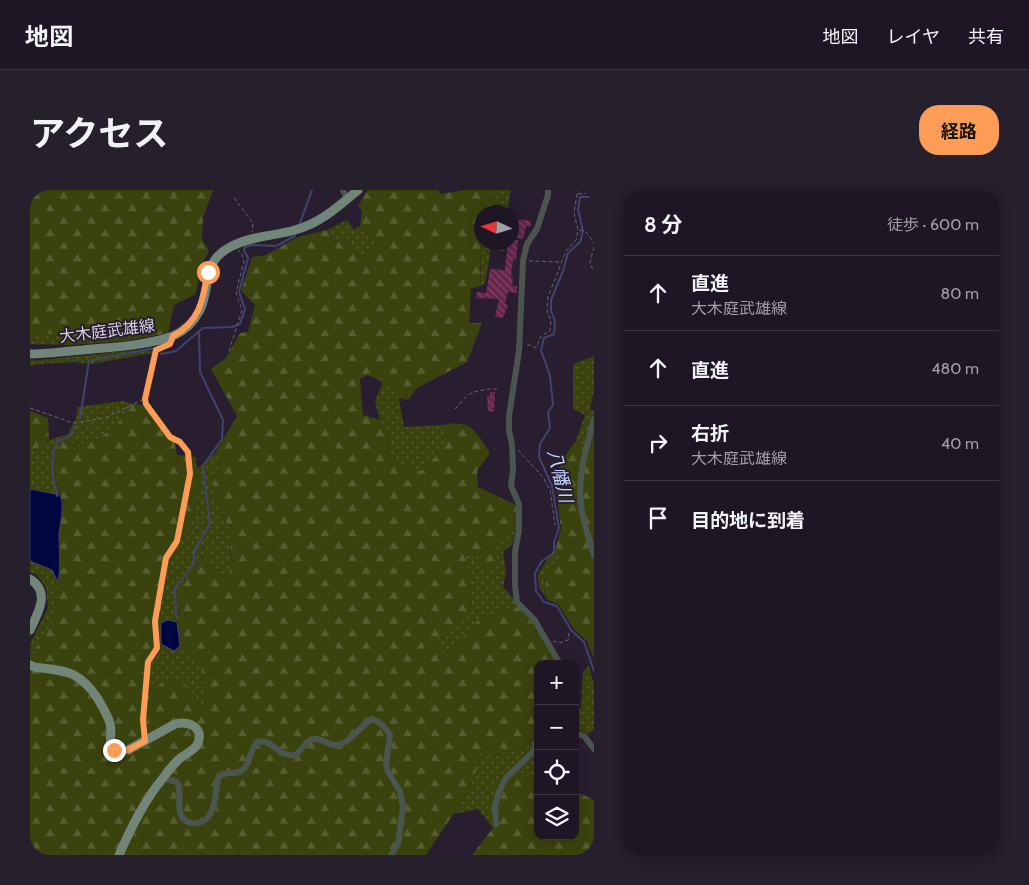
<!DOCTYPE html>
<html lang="ja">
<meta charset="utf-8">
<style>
:root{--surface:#1e1624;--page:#261f2c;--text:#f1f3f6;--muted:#a19fa6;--line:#3c3541;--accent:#fd9c56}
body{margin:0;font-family:Cabin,"Noto Sans JP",sans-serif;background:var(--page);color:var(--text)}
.controls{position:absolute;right:15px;bottom:15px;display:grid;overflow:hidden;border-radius:10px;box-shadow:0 2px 12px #0003}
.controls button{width:45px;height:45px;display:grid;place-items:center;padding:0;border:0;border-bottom:1px solid var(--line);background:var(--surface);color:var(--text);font:25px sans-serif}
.compass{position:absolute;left:444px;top:15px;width:45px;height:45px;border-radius:50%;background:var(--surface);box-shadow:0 2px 12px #0003;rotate:274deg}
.stop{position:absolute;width:15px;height:15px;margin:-11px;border:4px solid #fd9c56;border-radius:50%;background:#fff}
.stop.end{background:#fd9c56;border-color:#fff;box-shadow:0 1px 5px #0008}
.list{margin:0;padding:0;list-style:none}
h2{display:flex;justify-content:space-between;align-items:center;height:65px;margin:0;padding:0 20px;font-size:21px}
h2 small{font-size:16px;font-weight:400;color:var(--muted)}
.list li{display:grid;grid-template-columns:32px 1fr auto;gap:15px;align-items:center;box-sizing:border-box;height:75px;padding:0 20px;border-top:1px solid var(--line)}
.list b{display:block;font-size:19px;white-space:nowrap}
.list p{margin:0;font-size:16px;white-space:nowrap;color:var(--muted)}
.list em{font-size:16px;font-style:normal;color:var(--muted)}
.icon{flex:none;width:28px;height:28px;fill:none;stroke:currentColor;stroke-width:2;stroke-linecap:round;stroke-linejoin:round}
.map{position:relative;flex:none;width:564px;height:665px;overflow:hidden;border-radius:20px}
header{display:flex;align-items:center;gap:30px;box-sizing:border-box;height:70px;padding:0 25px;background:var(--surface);border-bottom:1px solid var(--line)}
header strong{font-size:24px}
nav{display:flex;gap:28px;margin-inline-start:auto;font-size:18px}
.intro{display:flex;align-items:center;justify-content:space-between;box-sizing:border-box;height:120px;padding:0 30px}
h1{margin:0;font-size:35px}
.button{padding:12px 22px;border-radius:20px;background:var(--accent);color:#111;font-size:18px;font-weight:700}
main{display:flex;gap:30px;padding:0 30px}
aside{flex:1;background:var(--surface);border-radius:20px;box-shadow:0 2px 12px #0003}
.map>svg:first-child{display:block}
.grass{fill:url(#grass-dots)}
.forest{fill:url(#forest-firs)}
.water{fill:#00063f;stroke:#41436f}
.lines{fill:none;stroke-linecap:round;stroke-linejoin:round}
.stream{stroke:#41436f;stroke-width:2}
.building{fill:url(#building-back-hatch)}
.path{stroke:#6b6373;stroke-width:1;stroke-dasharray:4 2.5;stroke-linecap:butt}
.minor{stroke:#4b554f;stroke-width:6}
.major{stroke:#718679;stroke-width:9}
.route{stroke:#fd9c56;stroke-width:6}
.labels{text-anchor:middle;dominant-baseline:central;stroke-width:4;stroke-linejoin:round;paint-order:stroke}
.street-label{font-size:16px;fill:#d8d2de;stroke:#281e30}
.water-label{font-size:18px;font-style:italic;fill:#c2d6fb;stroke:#281e30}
</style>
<header>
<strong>地図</strong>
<nav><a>地図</a><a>レイヤ</a><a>共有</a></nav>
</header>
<div class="intro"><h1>アクセス</h1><a class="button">経路</a></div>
<main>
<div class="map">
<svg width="564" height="665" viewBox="0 0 564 665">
<defs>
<pattern id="grass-dots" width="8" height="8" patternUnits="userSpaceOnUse" patternTransform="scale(1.25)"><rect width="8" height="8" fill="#3a430e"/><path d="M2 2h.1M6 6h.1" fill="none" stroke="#565d31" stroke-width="1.8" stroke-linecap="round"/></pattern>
<pattern id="forest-firs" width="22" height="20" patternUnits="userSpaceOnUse" patternTransform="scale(1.25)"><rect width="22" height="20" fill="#3a430e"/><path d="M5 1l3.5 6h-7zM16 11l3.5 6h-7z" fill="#565d31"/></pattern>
<pattern id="building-back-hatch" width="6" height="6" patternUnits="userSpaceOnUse" patternTransform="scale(1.25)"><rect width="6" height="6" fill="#68254c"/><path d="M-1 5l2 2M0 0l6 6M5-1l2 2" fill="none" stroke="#7d4465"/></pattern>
</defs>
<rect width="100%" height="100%" fill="#281e30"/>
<g class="grass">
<path d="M 462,0 L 481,0 L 477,22 L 464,22 Z"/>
<path d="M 317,30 L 324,40 L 330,36 L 352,53 L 330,67 L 315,53 L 303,50 L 297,40 Z"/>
<path d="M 452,53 L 474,53 L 473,62 L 461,57 L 455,94 L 450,96 Z"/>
<path d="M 0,144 L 26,144 L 39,155 L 0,154 Z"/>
<path d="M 117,159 L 123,163 L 61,174 L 45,172 L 11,174 L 0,176 L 0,171 Z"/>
<path d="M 564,166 L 564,200 L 560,219 L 564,221 L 564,243 L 560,256 L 546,251 L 555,225 L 543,219 L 543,174 Z"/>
<path d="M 353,192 L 369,208 L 374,237 L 414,235 L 414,258 L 391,281 L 357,270 L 360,249 L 350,230 L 345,211 Z"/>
<path d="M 93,211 L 103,214 L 84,238 L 61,253 L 31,254 C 21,275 24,284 30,305 L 0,299 L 0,261 L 19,250 L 38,244 L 46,228 L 48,217 Z"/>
<path d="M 185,263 L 192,268 L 183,295 L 201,345 L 200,384 L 186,385 L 169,367 L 162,382 L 147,400 L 151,453 L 171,474 L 176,519 L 120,506 L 120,475 L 130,460 L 129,432 L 138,371 L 162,332 L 169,298 L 167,279 Z"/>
<path d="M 486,339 L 482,355 L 473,361 L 476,382 L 473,397 L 490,416 L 449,429 L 414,467 L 406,448 L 442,419 L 436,366 L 446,362 L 457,383 L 466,354 Z"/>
<path d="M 526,356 L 530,370 L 517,386 L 514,404 L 509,398 L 508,384 Z"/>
<path d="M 0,371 L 22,380 L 28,392 L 27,426 L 1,466 L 0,454 L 18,418 L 16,397 L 6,384 L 0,382 Z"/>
<path d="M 559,476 L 564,496 L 564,540 L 558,544 L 545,538 L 545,521 L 551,518 L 553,482 Z"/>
<path d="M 507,546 L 508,582 L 490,584 L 461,617 L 463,638 L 448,619 L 424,624 L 440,599 L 450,568 L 489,559 Z"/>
</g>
<g class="forest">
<path d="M 0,0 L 185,0 L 183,1 L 173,27 L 172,49 L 179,61 L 171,76 L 166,104 L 144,115 L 138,143 L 95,151 L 39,155 L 26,144 L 0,144 Z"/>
<path d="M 338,0 L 408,0 L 411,4 L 434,0 L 462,0 L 464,22 L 452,22 L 450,96 L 441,99 L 439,133 L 452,133 L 437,172 L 387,198 L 378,210 L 369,208 L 353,192 L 338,185 L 330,189 L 333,225 L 350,230 L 360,249 L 357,270 L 391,281 L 414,258 L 414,235 C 442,229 446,242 460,263 L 447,281 L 448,297 L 486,315 L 486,339 L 466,355 L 467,379 L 457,383 L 446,362 L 436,366 L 442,419 L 407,448 L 414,467 L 449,429 L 490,416 L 518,453 L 528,474 L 508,474 L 508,544 L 489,559 L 450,568 L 440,599 L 396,665 L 0,665 L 0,465 L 1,465 L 27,426 L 28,392 L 30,380 L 29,344 L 33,312 L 25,287 L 24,268 L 31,254 L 61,253 L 84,238 L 103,214 L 121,216 L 143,245 L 147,265 L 166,267 L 169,297 L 162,332 L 138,371 L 129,432 L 130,460 L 120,475 L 120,505 L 134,490 L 150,489 L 176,518 L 171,474 L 151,453 L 147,400 L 162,382 L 169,367 L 179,366 L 186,385 L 200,384 L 201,345 L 183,295 L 192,268 L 185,263 L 207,226 L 181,179 L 196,168 L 210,143 L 218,142 L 225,115 L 211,101 L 222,67 L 236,65 L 268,47 L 297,40 L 303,50 L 315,53 L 330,67 L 351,53 L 330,36 L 332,21 L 328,16 Z"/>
<path d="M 0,221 L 18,228 L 19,250 L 0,261 Z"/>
<path d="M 564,243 L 564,469 L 557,451 L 543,438 L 529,415 L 518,410 L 514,404 L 517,386 L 530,370 L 526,356 L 531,339 L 525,290 L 532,270 L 546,251 L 560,255 Z"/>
<path d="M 508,582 L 508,646 L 545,646 L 545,601 L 564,610 L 564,665 L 442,665 L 463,638 L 461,617 L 465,595 L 490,584 Z"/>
</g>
<g class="water">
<path d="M 0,299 L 30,305 C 35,318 30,331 29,344 C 29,361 31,376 28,392 L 22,380 L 0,371 Z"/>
<path d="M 138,430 L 147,432 L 150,456 L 144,461 L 131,454 L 131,433 Z"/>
</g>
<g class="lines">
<g class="stream">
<path d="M 564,7 L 550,7 L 548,19 L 553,41 L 550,52 L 538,63 L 533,81 L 521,110 L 521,121 L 525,131 L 524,144 L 514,148 L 511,160 L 520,186 L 523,215 L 518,222 L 520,238 L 510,254 L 509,267 L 522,296 L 529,338 L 524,352 L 524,363 L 512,371 L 505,383 L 506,401 L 514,412 L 527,416 L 541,440 L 554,452 L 564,481"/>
<path d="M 270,33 L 282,0"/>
<path d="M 131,164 L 146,161 L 173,138 L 202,137 L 210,134 L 215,119 L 209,102 L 218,68 L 214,60 L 215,57 L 222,55 L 246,56 L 265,46"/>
<path d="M 50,228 L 59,171 L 125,158"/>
<path d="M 27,306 C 22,287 20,270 27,251 L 39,247 L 46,236"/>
<path d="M 146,426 L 145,398 L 164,373 L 164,361 L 180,334 L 173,276 L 192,249 L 193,230 L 170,182 L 169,141"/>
</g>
</g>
<g class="building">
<path d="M 489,29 L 501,31 L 500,37 L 496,36 L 493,49 L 484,47 Z"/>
<path d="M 482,50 L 488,50 L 486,70 L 483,69 L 481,87 L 483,87 L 482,96 L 487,96 L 487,102 L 486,103 L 478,102 L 475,114 L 478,115 L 473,128 L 465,127 L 469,109 L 446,108 L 447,102 L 456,103 L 460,79 L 475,80 L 478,52 L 482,52 Z"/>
<path d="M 460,202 L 465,202 L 464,222 L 458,221 L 457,205 L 460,206 Z"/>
</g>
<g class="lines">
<g class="path">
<path d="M 548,4 L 564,3"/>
<path d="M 204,8 L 223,33 L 222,42"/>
<path d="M 549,40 L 556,42 L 564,53"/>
<path d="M 564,57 L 560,72 L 562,78 L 564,80"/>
<path d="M 499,71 L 531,72"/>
<path d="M 497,154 L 506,158 L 511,146 L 520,141 L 521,131 L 517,121 L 518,107 L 536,61 L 546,50 L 548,40 L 544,23 L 547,4 L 546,0"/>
<path d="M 199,161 L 212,120 L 206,103 L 214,71 L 212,64 L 208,60"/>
<path d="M 0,218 L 43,233 L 75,228 L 114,209"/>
<path d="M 425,219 C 430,214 434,207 440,204 C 445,201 461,198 467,199"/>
<path d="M 488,260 L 513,287 L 520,300 L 525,335"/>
<path d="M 523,451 L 530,453 L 538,450 L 539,443"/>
<path d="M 114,542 L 113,530 L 118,472 L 127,458 L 125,431 L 137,368 L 147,351 L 160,284 L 158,262 L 150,252 L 140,247 L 117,214 L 115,209 L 126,160 L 131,158"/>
</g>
<g class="minor">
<path d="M 313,0 L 317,10"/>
<path d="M 518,0 L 518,5 L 507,39 L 497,54 L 493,71 L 489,161 L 479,226 L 479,241 L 482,254 L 483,280 L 481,296 L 489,314 L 489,340 L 485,362 L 485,395 L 487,412 L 504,429 L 530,474"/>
<path d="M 564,229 C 556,259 546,290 552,321 C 554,336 560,351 564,365"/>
<path d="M 545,543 L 554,546 L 564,559"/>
<path d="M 132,588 L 147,592 C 153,603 147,611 150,622 C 153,635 170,637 178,627 C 187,616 185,599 189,586 C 199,580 201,585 209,582 C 220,579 220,559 227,552 C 240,548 247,564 259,565 C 270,567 272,555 280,550 C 289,545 297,556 307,555 C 320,553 330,536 342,529 C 351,532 355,537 360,545 L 356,573 L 358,582 L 370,601 L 373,617 L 368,654 L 361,665"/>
<path d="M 466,634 L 465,617 L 468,604 L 476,588 L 502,563 L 508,550"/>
</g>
<g class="major">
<path d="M 0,164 C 18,164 35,161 53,160 C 82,157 115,156 143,146 C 154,141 164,132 170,120 C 182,95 170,72 202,56 C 221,46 245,46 265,40 C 290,33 308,17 328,0"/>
<path d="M 0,389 C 21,402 8,423 0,440"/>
<path d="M 0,475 L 4,477 C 36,481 49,480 68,509 C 72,517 78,525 80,534 C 83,543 77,553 84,560 L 98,560 L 145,534 C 157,531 174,536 168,553 C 165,561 154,564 148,570 C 143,575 137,582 133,588 C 114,611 101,638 89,665"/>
</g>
</g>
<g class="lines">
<path class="route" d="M 84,560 L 98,560 L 115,551 L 113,530 L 118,472 L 127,458 L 125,431 L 136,368 L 147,351 L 160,284 L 158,262 L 150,252 L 140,247 L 116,214 L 115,209 L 126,160 L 140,154 L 143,146 C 170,132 173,109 178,82"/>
</g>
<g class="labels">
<g class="street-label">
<text transform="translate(77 141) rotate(-7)">大木庭武雄線</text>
</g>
<g class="water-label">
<text transform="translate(530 286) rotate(76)">八幡川</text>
</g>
</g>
</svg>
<div class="controls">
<button>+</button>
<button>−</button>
<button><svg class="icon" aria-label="locate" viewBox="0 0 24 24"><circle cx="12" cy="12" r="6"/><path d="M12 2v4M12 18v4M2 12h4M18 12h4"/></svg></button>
<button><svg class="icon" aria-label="layers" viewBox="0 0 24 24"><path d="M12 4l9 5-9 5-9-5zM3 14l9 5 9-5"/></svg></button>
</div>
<svg class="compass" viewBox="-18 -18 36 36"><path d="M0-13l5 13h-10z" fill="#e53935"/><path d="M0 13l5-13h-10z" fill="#a19fa6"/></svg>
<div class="stop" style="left:178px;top:82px"></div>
<div class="stop end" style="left:84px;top:560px"></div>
</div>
<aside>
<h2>8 分<small>徒歩 · 600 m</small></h2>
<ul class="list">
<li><svg class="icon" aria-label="ahead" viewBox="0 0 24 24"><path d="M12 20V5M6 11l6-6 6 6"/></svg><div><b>直進</b><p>大木庭武雄線</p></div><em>80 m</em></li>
<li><svg class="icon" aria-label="ahead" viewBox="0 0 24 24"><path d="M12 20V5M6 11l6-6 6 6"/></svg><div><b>直進</b></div><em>480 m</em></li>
<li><svg class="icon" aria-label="right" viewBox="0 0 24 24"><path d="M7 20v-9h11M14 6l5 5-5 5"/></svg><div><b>右折</b><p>大木庭武雄線</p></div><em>40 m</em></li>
<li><svg class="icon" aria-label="arrive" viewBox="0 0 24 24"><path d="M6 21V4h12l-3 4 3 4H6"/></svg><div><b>目的地に到着</b></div></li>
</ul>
</aside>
</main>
